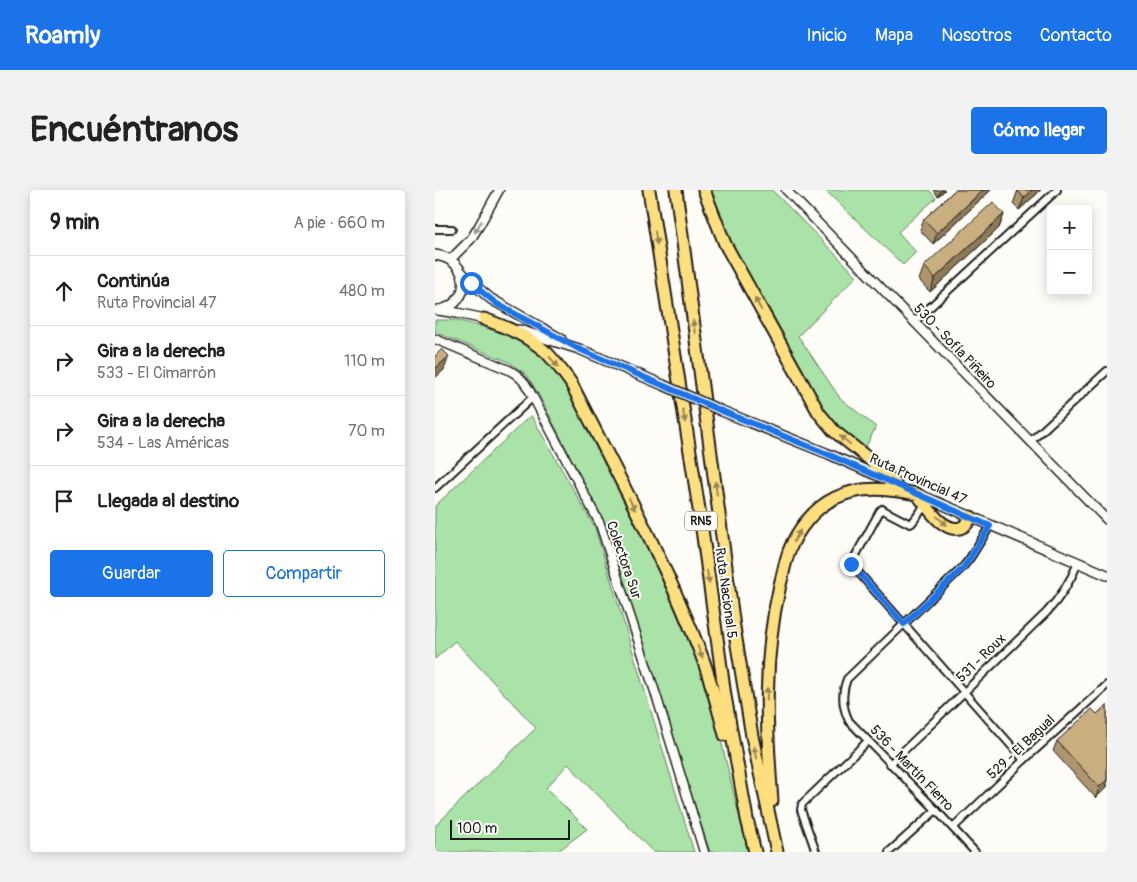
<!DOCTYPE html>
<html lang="es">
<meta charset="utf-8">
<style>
:root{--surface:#fff;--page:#f2f2f2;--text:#222;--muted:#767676;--line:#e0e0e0;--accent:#1a73e8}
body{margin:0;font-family:Pangolin,sans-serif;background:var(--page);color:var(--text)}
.controls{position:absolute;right:15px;top:15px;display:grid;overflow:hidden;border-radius:5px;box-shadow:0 2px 12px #0003}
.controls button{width:45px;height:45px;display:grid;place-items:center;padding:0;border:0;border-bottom:1px solid var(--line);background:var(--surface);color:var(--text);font:25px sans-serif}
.scale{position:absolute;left:15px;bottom:12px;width:120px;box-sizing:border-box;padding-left:5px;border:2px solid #1c1c1c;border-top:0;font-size:14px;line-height:18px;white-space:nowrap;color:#1c1c1c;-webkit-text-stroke:4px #fdfcf7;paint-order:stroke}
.stop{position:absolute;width:15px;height:15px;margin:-11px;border:4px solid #1a73e8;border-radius:50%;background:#fff}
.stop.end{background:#1a73e8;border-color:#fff;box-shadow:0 1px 5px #0008}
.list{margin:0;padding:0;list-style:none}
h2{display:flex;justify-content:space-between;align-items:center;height:65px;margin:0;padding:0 20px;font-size:21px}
h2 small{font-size:16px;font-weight:400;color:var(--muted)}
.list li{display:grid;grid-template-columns:32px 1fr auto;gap:15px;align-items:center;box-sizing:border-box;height:70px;padding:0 20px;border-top:1px solid var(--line)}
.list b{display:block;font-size:19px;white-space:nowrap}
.list p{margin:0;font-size:16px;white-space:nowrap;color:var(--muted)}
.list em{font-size:16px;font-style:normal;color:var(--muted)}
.actions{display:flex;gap:10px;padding:15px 20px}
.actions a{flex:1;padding:11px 0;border:1px solid var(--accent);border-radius:5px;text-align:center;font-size:18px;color:var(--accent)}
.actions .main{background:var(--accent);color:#fff}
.icon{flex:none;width:28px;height:28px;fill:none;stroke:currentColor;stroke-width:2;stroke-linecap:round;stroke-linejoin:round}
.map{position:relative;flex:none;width:672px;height:662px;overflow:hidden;border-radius:5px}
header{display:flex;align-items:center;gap:30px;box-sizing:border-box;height:70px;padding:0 25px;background:var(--accent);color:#fff}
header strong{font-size:24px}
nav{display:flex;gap:28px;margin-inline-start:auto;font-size:18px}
.intro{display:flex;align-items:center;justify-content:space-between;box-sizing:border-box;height:120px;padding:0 30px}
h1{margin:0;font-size:35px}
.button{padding:12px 22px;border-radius:5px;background:var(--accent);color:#fff;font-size:18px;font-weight:700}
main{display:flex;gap:30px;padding:0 30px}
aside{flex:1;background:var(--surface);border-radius:5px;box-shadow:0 2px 12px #0003}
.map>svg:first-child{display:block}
.green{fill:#aae3a7;stroke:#638062}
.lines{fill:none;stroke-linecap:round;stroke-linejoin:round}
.minor-casing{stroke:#1c1c1c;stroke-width:10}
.tertiary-casing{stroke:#1c1c1c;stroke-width:11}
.secondary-casing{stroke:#1c1c1c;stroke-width:12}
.motorway-casing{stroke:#1c1c1c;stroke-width:15}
.minor{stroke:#fdfcf7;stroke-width:6}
.tertiary{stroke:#fdfcf7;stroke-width:8}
.secondary{stroke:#fdfcf7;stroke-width:9}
.motorway{stroke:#fedf80;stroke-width:11}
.secondary-bridge-casing{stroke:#1c1c1c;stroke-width:12;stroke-linecap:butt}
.secondary-bridge{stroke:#fdfcf7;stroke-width:9}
.wall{fill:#ad966d;stroke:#1c1c1c}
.shaded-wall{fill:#8d7a59;stroke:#1c1c1c}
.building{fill:#c9ae7f;stroke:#1c1c1c}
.oneway{fill:#989794}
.oneway2{fill:#988753}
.route{stroke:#1a73e8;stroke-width:6}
.labels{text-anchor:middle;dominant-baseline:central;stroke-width:4;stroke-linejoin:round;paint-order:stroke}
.shield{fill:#fdfcf7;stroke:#605f5e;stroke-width:1}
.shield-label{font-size:12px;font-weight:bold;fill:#1c1c1c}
.street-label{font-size:14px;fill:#1c1c1c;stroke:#fdfcf7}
</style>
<header>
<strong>Roamly</strong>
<nav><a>Inicio</a><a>Mapa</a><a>Nosotros</a><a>Contacto</a></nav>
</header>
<div class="intro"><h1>Encuéntranos</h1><a class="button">Cómo llegar</a></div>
<main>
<aside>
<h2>9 min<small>A pie · 660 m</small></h2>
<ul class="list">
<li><svg class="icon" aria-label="ahead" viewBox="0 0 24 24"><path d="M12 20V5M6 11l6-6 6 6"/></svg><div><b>Continúa</b><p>Ruta Provincial 47</p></div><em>480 m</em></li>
<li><svg class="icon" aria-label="right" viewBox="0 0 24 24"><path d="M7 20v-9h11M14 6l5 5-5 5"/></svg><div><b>Gira a la derecha</b><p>533 - El Cimarrón</p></div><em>110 m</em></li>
<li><svg class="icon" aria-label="right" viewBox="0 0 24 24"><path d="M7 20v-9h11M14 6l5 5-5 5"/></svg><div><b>Gira a la derecha</b><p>534 - Las Américas</p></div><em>70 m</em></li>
<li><svg class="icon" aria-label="arrive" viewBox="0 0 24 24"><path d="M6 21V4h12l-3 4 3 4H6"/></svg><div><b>Llegada al destino</b></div></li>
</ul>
<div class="actions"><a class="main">Guardar</a><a>Compartir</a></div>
</aside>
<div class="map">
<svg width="672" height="662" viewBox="0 0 672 662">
<rect width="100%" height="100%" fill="#fdfcf7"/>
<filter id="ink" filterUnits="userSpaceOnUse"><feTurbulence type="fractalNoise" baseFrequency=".02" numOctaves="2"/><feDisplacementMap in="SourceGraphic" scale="10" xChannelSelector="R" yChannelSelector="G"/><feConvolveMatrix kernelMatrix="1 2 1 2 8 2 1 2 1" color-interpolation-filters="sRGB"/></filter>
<g filter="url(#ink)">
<g class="green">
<path d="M 273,0 L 337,0 L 422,86 L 363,146 L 405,208 L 441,237 L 430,258 L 398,233 L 380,207 L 294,51 Z"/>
<path d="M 390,0 L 494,0 L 501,8 L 463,42 L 481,62 L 468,75 Z"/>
<path d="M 0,130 L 20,130 L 45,136 L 78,147 L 110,166 L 128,187 L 232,390 L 275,505 L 313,662 L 275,662 L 169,332 L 105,207 L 92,185 L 74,172 L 0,142 Z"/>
<path d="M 96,225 L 160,338 L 259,662 L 218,662 L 133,574 L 111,598 L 152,639 L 122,662 L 0,662 L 0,636 L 101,538 L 20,451 L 0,469 L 0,316 Z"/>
</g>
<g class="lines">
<g class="minor-casing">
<g id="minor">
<path d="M 0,39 L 17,39"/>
<path d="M 479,132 L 622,0"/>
<path d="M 596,251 L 672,181"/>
<path d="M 0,298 L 98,207"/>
<path d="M 491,314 L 477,333 L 475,334 L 450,321 L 447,319 L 445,321 L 416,374 L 589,570"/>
<path d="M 455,574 L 612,422 C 626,407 635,392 643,373"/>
<path d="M 518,638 L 589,570 L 672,495"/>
<path d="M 381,662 L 366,620 L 367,614 L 433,551"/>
<path d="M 454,662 L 501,620"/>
<path d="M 540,662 L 501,620 L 414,531 C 407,517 406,504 412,489 L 528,377 L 535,368 L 555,336"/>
</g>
</g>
<g class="tertiary-casing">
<g id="tertiary">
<path d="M 351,0 L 672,330"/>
<path d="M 16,69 L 36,49 L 44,36 L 64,0"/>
<path d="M 0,149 L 74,180 C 87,187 91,194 98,207 L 165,334 L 222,508 L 269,662"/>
</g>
</g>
<g class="secondary-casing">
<g id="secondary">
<path d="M 0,65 C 35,69 39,112 5,120"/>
<path d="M 26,82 L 37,93 L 56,109 L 126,149"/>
<path d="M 3,120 L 22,123 L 54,130"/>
<path d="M 84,140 L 144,159 L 228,195"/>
<path d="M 287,221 L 391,263 L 455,291"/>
<path d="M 483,304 L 672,385"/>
</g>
</g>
<g class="motorway-casing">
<g id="motorway">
<path d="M 214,0 L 266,332 L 290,506 L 312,629 L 320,662"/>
<path d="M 241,0 L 299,437 L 317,546 L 342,662"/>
<path d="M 269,0 L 290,54 L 384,223 L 399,241 L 434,269 L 460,293"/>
<path d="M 49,129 C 71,137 93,146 111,162 C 120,171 128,182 136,193 C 181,282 230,371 266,464 C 276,490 283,518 290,545"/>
<path d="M 337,611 C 331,537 328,467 345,395 C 348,384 350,372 354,361 C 362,340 379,318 400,308 C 427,295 454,299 482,304 C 492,316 507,342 525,338 C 531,336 533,333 536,327"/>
</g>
</g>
<use href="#minor" class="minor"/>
<use href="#tertiary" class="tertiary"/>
<use href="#secondary" class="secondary"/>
<use href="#motorway" class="motorway"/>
<g class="secondary-bridge-casing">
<path id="secondary-bridge" d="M 228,195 L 287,221"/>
</g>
<use href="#secondary-bridge" class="secondary-bridge"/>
</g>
<g class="wall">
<path d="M 498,0 L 510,0 L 503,6 Z"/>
<path d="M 520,0 L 556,0 L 498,54 L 485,40 L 489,29 Z"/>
<path d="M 583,0 L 606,0 L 584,20 L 578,14 Z"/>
<path d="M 569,24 L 564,38 L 495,102 L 484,90 L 489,76 Z"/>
<path d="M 672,515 L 672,597 L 661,608 L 618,561 L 622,551 L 662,524 Z"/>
</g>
<g class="shaded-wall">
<path d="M 506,0 L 510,0 L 503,6 Z"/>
<path d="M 548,0 L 556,0 L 498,54 L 502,43 Z"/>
<path d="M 597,0 L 606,0 L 584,20 L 589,8 Z"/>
<path d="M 569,24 L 564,38 L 495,102 L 500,88 Z"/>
<path d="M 14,166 L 9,180 L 0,188 L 0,179 Z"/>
<path d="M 672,590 L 672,597 L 661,608 L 664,597 Z"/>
</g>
<g class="building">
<path d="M 520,0 L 548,0 L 502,43 L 489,29 Z"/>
<path d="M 583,0 L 597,0 L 589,8 L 583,1 Z"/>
<path d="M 558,12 L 569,24 L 500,88 L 489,76 Z"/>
<path d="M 7,159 L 14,166 L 0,179 L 0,166 Z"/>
<path d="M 672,515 L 672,590 L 664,597 L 622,551 L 657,519 L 662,524 Z"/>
</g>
<defs><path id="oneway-solid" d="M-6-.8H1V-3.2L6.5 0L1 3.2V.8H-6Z" transform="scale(1.25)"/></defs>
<use class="oneway" href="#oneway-solid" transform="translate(43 37) rotate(120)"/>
<g class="oneway2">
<use href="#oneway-solid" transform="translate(221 48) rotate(81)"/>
<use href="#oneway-solid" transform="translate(323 114) rotate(-119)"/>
<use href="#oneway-solid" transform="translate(259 137) rotate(-98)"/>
<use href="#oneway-solid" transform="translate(119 172) rotate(48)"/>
<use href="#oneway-solid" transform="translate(249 226) rotate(81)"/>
<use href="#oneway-solid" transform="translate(410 250) rotate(-141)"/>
<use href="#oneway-solid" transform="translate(281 298) rotate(-98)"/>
<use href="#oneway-solid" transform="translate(197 314) rotate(63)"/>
<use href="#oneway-solid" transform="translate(507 331) rotate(41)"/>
<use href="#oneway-solid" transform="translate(362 346) rotate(-60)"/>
<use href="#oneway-solid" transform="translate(273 387) rotate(82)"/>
<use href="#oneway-solid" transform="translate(265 462) rotate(69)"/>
<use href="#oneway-solid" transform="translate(332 504) rotate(-88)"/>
<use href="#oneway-solid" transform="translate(320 563) rotate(-102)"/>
</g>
</g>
<g class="lines" filter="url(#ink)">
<path class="route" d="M 36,93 L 62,114 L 144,159 L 287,221 L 390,263 L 555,336 L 535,368 L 528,378 L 469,434 L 416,374"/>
</g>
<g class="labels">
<rect class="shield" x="250" y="321.5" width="32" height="19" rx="4"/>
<g class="shield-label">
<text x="266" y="331">RN5</text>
</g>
<g class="street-label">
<text transform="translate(520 156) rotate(46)">530 - Sofía Piñeiro</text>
<text transform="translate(483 289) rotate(24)">Ruta Provincial 47</text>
<text transform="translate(189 370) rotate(71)">Colectora Sur</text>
<text transform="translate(291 403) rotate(82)">Ruta Nacional 5</text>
<text transform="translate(546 468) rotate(-44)">531 - Roux</text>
<text transform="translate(586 557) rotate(-43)">529 - El Bagual</text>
<text transform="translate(477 578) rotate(46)">536 - Martín Fierro</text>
</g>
</g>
</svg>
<div class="controls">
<button>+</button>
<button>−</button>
</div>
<div class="scale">100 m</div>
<div class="stop" style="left:36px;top:93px"></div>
<div class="stop end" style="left:416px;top:374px"></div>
</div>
</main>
